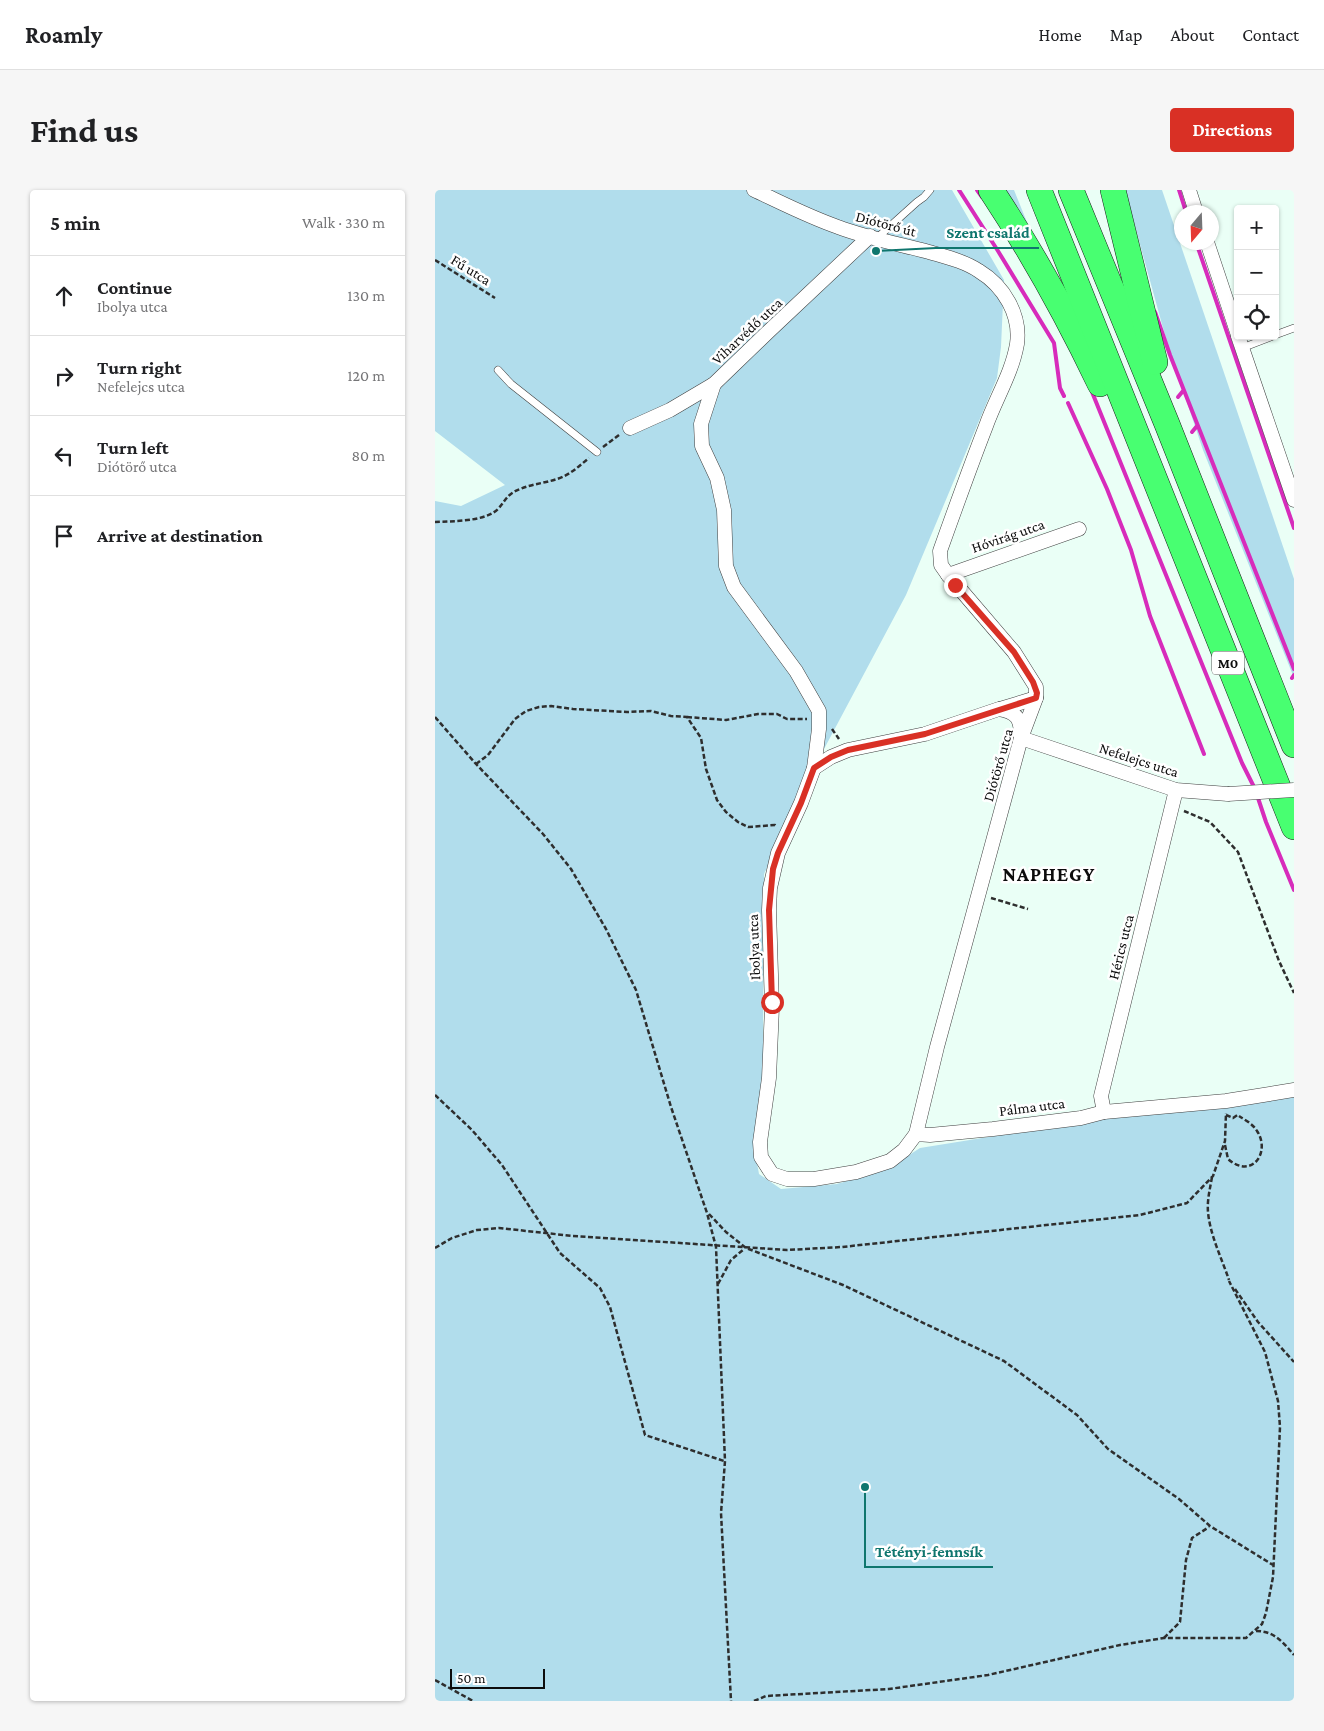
<!DOCTYPE html>
<meta charset="utf-8">
<style>
:root{--surface:#fff;--page:#f6f6f6;--text:#202124;--muted:#757577;--line:#e0e0e0;--accent:#d93025}
body{margin:0;font-family:"Crimson Pro",serif;background:var(--page);color:var(--text)}
.controls{position:absolute;right:15px;top:15px;display:grid;overflow:hidden;border-radius:5px;box-shadow:0 1px 4px #0004}
.controls button{width:45px;height:45px;display:grid;place-items:center;padding:0;border:0;border-bottom:1px solid var(--line);background:var(--surface);color:var(--text);font:25px sans-serif}
.compass{position:absolute;left:739px;top:15px;width:45px;height:45px;border-radius:50%;background:var(--surface);box-shadow:0 1px 4px #0004;rotate:199deg}
.scale{position:absolute;left:15px;bottom:12px;width:95px;box-sizing:border-box;padding-left:5px;border:2px solid #0c0c0c;border-top:0;font-size:14px;line-height:18px;white-space:nowrap;color:#0c0c0c;-webkit-text-stroke:4px #fff;paint-order:stroke}
.stop{position:absolute;width:15px;height:15px;margin:-11px;border:4px solid #d93025;border-radius:50%;background:#fff}
.stop.end{background:#d93025;border-color:#fff;box-shadow:0 1px 5px #0008}
.list{margin:0;padding:0;list-style:none}
h2{display:flex;justify-content:space-between;align-items:center;height:65px;margin:0;padding:0 20px;font-size:21px}
h2 small{font-size:16px;font-weight:400;color:var(--muted)}
.list li{display:grid;grid-template-columns:32px 1fr auto;gap:15px;align-items:center;box-sizing:border-box;height:80px;padding:0 20px;border-top:1px solid var(--line)}
.list b{display:block;font-size:19px;white-space:nowrap}
.list p{margin:0;font-size:16px;white-space:nowrap;color:var(--muted)}
.list em{font-size:16px;font-style:normal;color:var(--muted)}
.icon{flex:none;width:28px;height:28px;fill:none;stroke:currentColor;stroke-width:2;stroke-linecap:round;stroke-linejoin:round}
.map{position:relative;flex:none;width:859px;height:1511px;overflow:hidden;border-radius:5px}
header{display:flex;align-items:center;gap:30px;box-sizing:border-box;height:70px;padding:0 25px;background:var(--surface);border-bottom:1px solid var(--line)}
header strong{font-size:24px}
nav{display:flex;gap:28px;margin-inline-start:auto;font-size:18px}
.intro{display:flex;align-items:center;justify-content:space-between;box-sizing:border-box;height:120px;padding:0 30px}
h1{margin:0;font-size:35px}
.button{padding:12px 22px;border-radius:5px;background:var(--accent);color:#fff;font-size:18px;font-weight:700}
main{display:flex;gap:30px;padding:0 30px}
aside{flex:1;background:var(--surface);border-radius:5px;box-shadow:0 1px 4px #0004}
.map>svg:first-child{display:block}
.green{fill:#b1ddec}
.lines{fill:none;stroke-linecap:round;stroke-linejoin:round}
.stream{stroke:#d72cbb;stroke-width:4}
.lane-casing{stroke:#3f3f3f;stroke-width:8}
.street-casing{stroke:#3f3f3f;stroke-width:15}
.highway-casing{stroke:#1d1d1d;stroke-width:26}
.path{stroke:#2e2e2e;stroke-width:2.5;stroke-dasharray:5 2.5;stroke-linecap:butt}
.lane{stroke:#fff;stroke-width:7}
.street{stroke:#fff;stroke-width:14}
.highway{stroke:#48ff71;stroke-width:25}
.street-bridge-casing{stroke:#3f3f3f;stroke-width:15;stroke-linecap:butt}
.street-bridge{stroke:#fff;stroke-width:14}
.route{stroke:#d93025;stroke-width:6}
.labels{text-anchor:middle;dominant-baseline:central;stroke-width:5;stroke-linejoin:round;paint-order:stroke}
.shield{fill:#fff;stroke:#555;stroke-width:1}
.shield-label{font-size:14px;font-weight:bold;fill:#0c0c0c}
.street-label{font-size:15px;fill:#0c0c0c;stroke:#fff}
.district-label{font-size:20px;font-weight:bold;letter-spacing:1px;fill:#0c0c0c;stroke:#fff}
.leader{fill:none;stroke:#0f766e;stroke-width:2}
.callout-dot{fill:#0f766e;stroke:#fff;stroke-width:2}
.callout-label{font-size:16px;text-anchor:middle;font-weight:bold;fill:#0f766e;stroke:#fff;stroke-width:5;stroke-linejoin:round;paint-order:stroke}
</style>
<header>
<strong>Roamly</strong>
<nav><a>Home</a><a>Map</a><a>About</a><a>Contact</a></nav>
</header>
<div class="intro"><h1>Find us</h1><a class="button">Directions</a></div>
<main>
<aside>
<h2>5 min<small>Walk · 330 m</small></h2>
<ul class="list">
<li><svg class="icon" aria-label="ahead" viewBox="0 0 24 24"><path d="M12 20V5M6 11l6-6 6 6"/></svg><div><b>Continue</b><p>Ibolya utca</p></div><em>130 m</em></li>
<li><svg class="icon" aria-label="right" viewBox="0 0 24 24"><path d="M7 20v-9h11M14 6l5 5-5 5"/></svg><div><b>Turn right</b><p>Nefelejcs utca</p></div><em>120 m</em></li>
<li><svg class="icon" aria-label="left" viewBox="0 0 24 24"><path d="M17 20v-9H6M10 6l-5 5 5 5"/></svg><div><b>Turn left</b><p>Diótörő utca</p></div><em>80 m</em></li>
<li><svg class="icon" aria-label="arrive" viewBox="0 0 24 24"><path d="M6 21V4h12l-3 4 3 4H6"/></svg><div><b>Arrive at destination</b></div></li>
</ul>
</aside>
<div class="map">
<svg width="859" height="1511" viewBox="0 0 859 1511">
<rect width="100%" height="100%" fill="#eafff6"/>
<g class="green">
<path d="M 0,0 L 517,0 L 569,90 L 566,157 L 562,188 L 471,405 L 389,559 L 329,684 L 328,849 L 331,851 L 325,916 L 320,962 L 324,984 L 346,999 L 402,994 L 454,978 L 485,958 L 683,926 L 859,906 L 859,1511 L 0,1511 L 0,311 L 26,316 L 70,295 L 0,241 Z"/>
<path d="M 566,0 L 579,0 L 602,57 Z"/>
<path d="M 690,0 L 727,0 L 859,389 L 859,488 L 768,260 L 733,156 Z"/>
</g>
<g class="lines">
<g class="stream">
<path d="M 524,0 L 563,61 L 619,153 L 625,198 L 629,206"/>
<path d="M 542,0 L 547,7"/>
<path d="M 744,0 L 751,22"/>
<path d="M 761,52 L 859,338"/>
<path d="M 720,122 L 735,165 L 859,479"/>
<path d="M 657,202 L 807,573 L 820,599 L 831,632 L 859,700"/>
<path d="M 743,207 L 748,201"/>
<path d="M 633,213 L 672,299 L 696,360 L 715,426 L 769,564"/>
<path d="M 757,242 L 762,236"/>
<path d="M 857,488 L 859,485"/>
</g>
<g class="lane-casing">
<g id="lane">
<path d="M 442,48 L 482,12 L 489,7 L 495,0"/>
<path d="M 840,145 L 859,138"/>
<path d="M 807,158 L 838,146"/>
<path d="M 63,180 L 76,194 L 162,262"/>
</g>
</g>
<g class="street-casing">
<g id="street">
<path d="M 319,0 C 347,13 374,27 403,37 C 432,48 464,54 494,62 C 511,67 529,71 544,81 C 569,96 586,125 582,154 C 577,183 561,208 551,236 C 535,277 520,319 505,361 L 506,375 L 513,385 L 579,462 L 601,497 L 601,508 L 586,548 L 502,857 L 481,944"/>
<path d="M 754,0 L 761,22"/>
<path d="M 772,52 L 803,145"/>
<path d="M 803,146 L 859,310"/>
<path d="M 279,194 L 266,234 L 267,256 L 282,288 L 289,320 L 291,376 L 299,397 L 361,481 L 384,521 L 384,539 L 379,578 L 366,613 L 343,663 L 335,698 L 334,720 L 337,817 L 334,888 L 325,952 L 326,967 L 337,984 L 352,989 L 379,989 L 421,982 L 455,971 L 469,960 L 481,944 L 495,945 L 558,939 L 646,928 L 669,922 L 791,911 L 859,900"/>
<path d="M 195,238 L 235,220 L 279,194 L 334,141 L 435,46"/>
<path d="M 513,385 L 644,339"/>
<path d="M 565,519 L 601,508"/>
<path d="M 586,548 L 741,600 L 793,604"/>
<path d="M 379,578 L 396,567 L 413,560 L 490,544 L 564,519 C 583,522 586,530 586,547"/>
<path d="M 669,922 L 666,906 L 741,600"/>
</g>
</g>
<g class="highway-casing">
<g id="highway">
<path d="M 556,0 C 597,62 633,127 665,194"/>
<path d="M 604,0 L 859,637"/>
<path d="M 636,0 L 732,234 L 859,555"/>
<path d="M 678,0 L 720,172"/>
</g>
</g>
<g class="path">
<path d="M 0,70 L 60,108"/>
<path d="M 168,257 L 184,245"/>
<path d="M 0,332 C 17,331 50,332 63,319 C 71,310 72,304 85,299 C 97,294 110,293 122,289 C 135,285 144,276 154,268"/>
<path d="M 0,527 L 41,574 L 108,644 L 136,679 L 171,739 L 201,800 L 236,917 L 272,1023 L 281,1057 L 290,1271 L 286,1323 L 296,1511"/>
<path d="M 252,527 L 291,530 L 323,524 L 342,524 L 352,529 L 372,529"/>
<path d="M 397,539 L 404,549"/>
<path d="M 41,574 L 53,565 L 80,529 L 91,521 L 104,517 L 116,516 L 138,519 L 192,522 L 216,521 L 236,526 L 252,527 L 266,548 L 271,579 L 282,610 L 291,622 L 303,632 L 313,637 L 340,635 L 342,637"/>
<path d="M 749,621 L 775,632 L 803,662 L 844,771 L 859,803"/>
<path d="M 556,708 L 593,719"/>
<path d="M 0,905 L 37,940 L 67,975 L 125,1063 L 165,1098 L 175,1117 L 210,1245 L 289,1271"/>
<path d="M 791,925 L 798,928 L 804,924"/>
<path d="M 790,955 L 793,969 C 817,990 836,962 822,941 C 818,934 810,930 804,926"/>
<path d="M 777,987 C 775,999 772,1010 773,1022 C 775,1045 787,1069 794,1090"/>
<path d="M 274,1024 L 291,1042 L 311,1058 L 408,1095 L 569,1171 L 642,1225 L 673,1259 L 744,1309 L 775,1336 L 838,1375"/>
<path d="M 0,1058 L 17,1048 L 42,1040 L 64,1038 L 138,1046 L 352,1060 L 407,1057 L 705,1025 L 752,1013 L 778,986 L 790,951 L 791,923"/>
<path d="M 283,1094 L 296,1070 L 309,1059"/>
<path d="M 800,1099 L 823,1132 L 859,1172"/>
<path d="M 821,1441 C 839,1441 848,1452 859,1465"/>
<path d="M 729,1448 L 745,1432 L 751,1370 L 757,1348 L 774,1337"/>
<path d="M 0,1490 L 38,1511"/>
<path d="M 319,1511 L 331,1506 L 454,1499 L 553,1485 L 685,1455 L 729,1448 L 811,1448 L 827,1434 L 831,1423 L 838,1387 L 845,1237 L 843,1211 L 830,1162 L 794,1091"/>
</g>
<use href="#lane" class="lane"/>
<use href="#street" class="street"/>
<use href="#highway" class="highway"/>
<g class="street-bridge-casing">
<path id="street-bridge" d="M 793,604 L 859,600"/>
</g>
<use href="#street-bridge" class="street-bridge"/>
</g>
<g class="lines">
<path class="route" d="M 337,812 L 334,720 L 338,679 L 343,663 L 366,613 L 379,578 L 396,567 L 413,560 L 490,544 L 601,508 L 602,503 L 598,492 L 579,462 L 520,395"/>
</g>
<g class="labels">
<rect class="shield" x="777" y="461.5" width="32" height="23" rx="4"/>
<g class="shield-label">
<text x="793" y="473">M0</text>
</g>
<g class="street-label">
<text transform="translate(451 34) rotate(15)">Diótörő út</text>
<text transform="translate(36 80) rotate(32)">Fű utca</text>
<text transform="translate(312 141) rotate(-43)">Viharvédő utca</text>
<text transform="translate(573 346) rotate(-19)">Hóvirág utca</text>
<text transform="translate(704 570) rotate(18)">Nefelejcs utca</text>
<text transform="translate(563 575) rotate(-74)">Diótörő utca</text>
<text transform="translate(319 757) rotate(-92)">Ibolya utca</text>
<text transform="translate(686 757) rotate(-76)">Hérics utca</text>
<text transform="translate(597 917) rotate(-7)">Pálma utca</text>
</g>
<g class="district-label">
<text x="614" y="684">NAPHEGY</text>
</g>
</g>
<path class="leader" d="M441 61L501 58H604M430 1297L430 1377H558"/>
<g class="callout-dot">
<circle cx="441" cy="61" r="5"/>
<circle cx="430" cy="1297" r="5"/>
</g>
<g class="callout-label">
<text x="553" y="48">Szent család</text>
<text x="494" y="1367">Tétényi-fennsík</text>
</g>
</svg>
<div class="controls">
<button>+</button>
<button>−</button>
<button><svg class="icon" aria-label="locate" viewBox="0 0 24 24"><circle cx="12" cy="12" r="6"/><path d="M12 2v4M12 18v4M2 12h4M18 12h4"/></svg></button>
</div>
<svg class="compass" viewBox="-18 -18 36 36"><path d="M0-13l5 13h-10z" fill="#e53935"/><path d="M0 13l5-13h-10z" fill="#757577"/></svg>
<div class="scale">50 m</div>
<div class="stop" style="left:337px;top:812px"></div>
<div class="stop end" style="left:520px;top:395px"></div>
</div>
</main>
